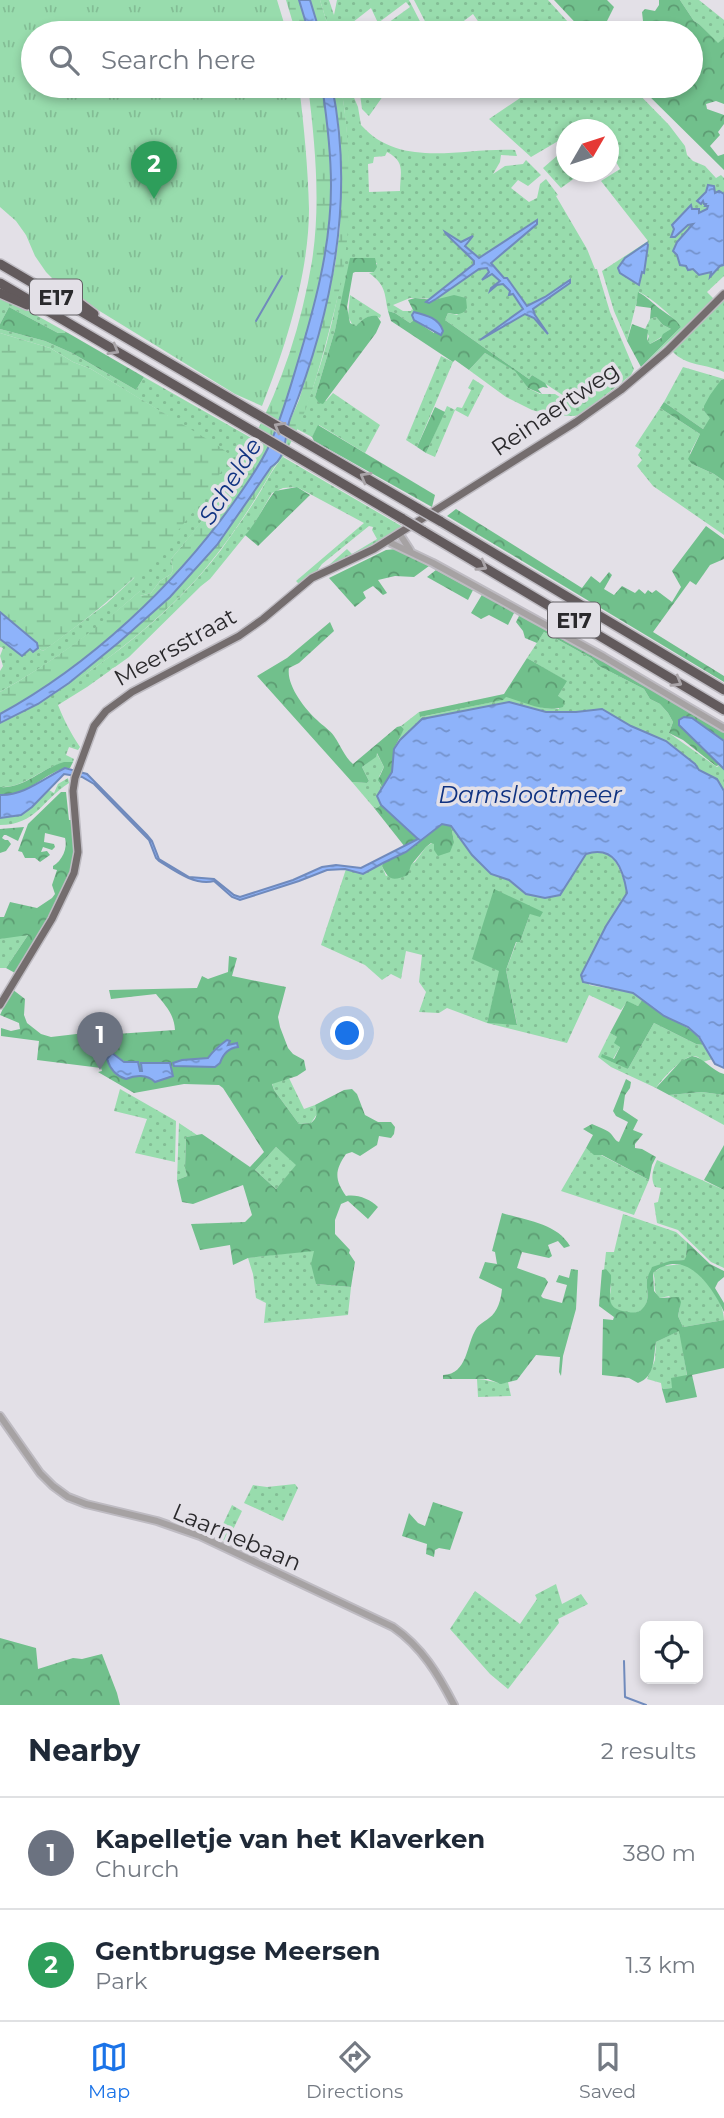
<!DOCTYPE html>
<style>
:root{--surface:#fff;--page:#f2f2f3;--text:#1f2937;--muted:#747a83;--line:#e0e1e3;--accent:#1a73e8}
body{margin:0;font-family:Montserrat,sans-serif;background:var(--page);color:var(--text)}
.controls{position:absolute;right:21px;bottom:21px;display:grid;overflow:hidden;border-radius:10px;box-shadow:0 4px 10px #0003}
.controls button{width:63px;height:63px;display:grid;place-items:center;padding:0;border:0;border-bottom:2px solid var(--line);background:var(--surface);color:var(--text);font:35px sans-serif}
.compass{position:absolute;left:556px;top:119px;width:63px;height:63px;border-radius:50%;background:var(--surface);box-shadow:0 4px 10px #0003;rotate:51deg}
.you{position:absolute;left:348px;top:1034px;width:24px;height:24px;margin:-18px;border:5px solid #fff;border-radius:50%;background:#1a73e8;box-shadow:0 0 0 10px #1a73e833}
.badge{display:grid;place-items:center;width:46px;height:46px;border-radius:50%;background:var(--accent);color:#fff;font-size:23px;font-weight:700}
.pin{position:absolute;translate:-50% -58px;filter:drop-shadow(0 2px 4px #0008)}
.pin::after{content:'';position:absolute;top:37px;width:24px;height:21px;background:inherit;clip-path:polygon(0 0,100% 0,50% 100%)}
.list{margin:0;padding:0;list-style:none}
h2{display:flex;justify-content:space-between;align-items:center;height:91px;margin:0;padding:0 28px;font-size:30px}
h2 small{font-size:23px;font-weight:400;color:var(--muted)}
.list li{display:grid;grid-template-columns:46px 1fr auto;gap:21px;align-items:center;box-sizing:border-box;height:112px;padding:0 28px;border-top:2px solid var(--line)}
.list b{display:block;font-size:26px;white-space:nowrap}
.list p{margin:0;font-size:23px;white-space:nowrap;color:var(--muted)}
.list em{font-size:23px;font-style:normal;color:var(--muted)}
.icon{flex:none;width:38px;height:38px;fill:none;stroke:currentColor;stroke-width:2;stroke-linecap:round;stroke-linejoin:round}
.map{position:relative;flex:none;width:724px;height:1705px;overflow:hidden}
.search{position:absolute;background:var(--surface);box-shadow:0 4px 10px #0003;left:21px;right:21px;top:21px;height:77px;display:flex;align-items:center;gap:18px;box-sizing:border-box;padding:0 24px;border-radius:38px;color:var(--muted);font-size:26px}
.sheet{height:315px;background:var(--surface)}
nav{display:flex;justify-content:space-around;align-items:center;box-sizing:border-box;height:98px;border-top:2px solid var(--line);background:var(--surface);font-size:19px;color:var(--muted)}
nav a{display:grid;justify-items:center;gap:4px}
nav .on{color:var(--accent)}
.map>svg:first-child{display:block}
.grass{fill:url(#grass-dots);fill-rule:evenodd}
.forest{fill:url(#forest-crowns);fill-rule:evenodd}
.wetland{fill:url(#wetland-marsh)}
.park{fill:url(#park-tufts)}
.water{fill:url(#water-ripples);stroke:#708abc;stroke-width:2}
.lines{fill:none;stroke-linecap:round;stroke-linejoin:round}
.stream{stroke:#708abc;stroke-width:2}
.minor-casing{stroke:#bebbc2;stroke-width:10}
.major-casing{stroke:#bebbc2;stroke-width:10}
.highway-casing{stroke:#bebbc2;stroke-width:12}
.minor{stroke:#a6a2a3;stroke-width:6}
.major{stroke:#746d6e;stroke-width:7}
.highway{stroke:#625a5c;stroke-width:9}
.highway-bridge-casing{stroke:#bebbc2;stroke-width:12;stroke-linecap:butt}
.highway-bridge{stroke:#625a5c;stroke-width:9}
.oneway{stroke:#a9a4a8}
.labels{text-anchor:middle;dominant-baseline:central;stroke-width:7;stroke-linejoin:round;paint-order:stroke}
.shield{fill:#e3e0e7;stroke:#626064;stroke-width:2}
.shield-label{font-size:21px;font-weight:bold;fill:#2a292c}
.street-label{font-size:23px;fill:#2a292c;stroke:#e3e0e7}
.water-label{font-size:24px;font-style:italic;fill:#0f3281;stroke:#e3e0e7}
</style>
<div class="map">
<svg width="724" height="1705" viewBox="0 0 724 1705">
<defs>
<pattern id="grass-dots" width="8" height="8" patternUnits="userSpaceOnUse" patternTransform="scale(1.75)"><rect width="8" height="8" fill="#98dcad"/><path d="M2 2h.1M6 6h.1" fill="none" stroke="#83bd95" stroke-width="1.8" stroke-linecap="round"/></pattern>
<pattern id="forest-crowns" width="20" height="18" patternUnits="userSpaceOnUse" patternTransform="scale(1.75)"><rect width="20" height="18" fill="#71c08c"/><path d="M2 6a3 3 0 1 1 6 0M12 15a3 3 0 1 1 6 0" fill="none" stroke="#5d9c73"/></pattern>
<pattern id="wetland-marsh" width="20" height="14" patternUnits="userSpaceOnUse" patternTransform="scale(1.75)"><rect width="20" height="14" fill="#98dcad"/><path d="M1 5h8M5 5V1M11 12h8M15 12V8" fill="none" stroke="#83bd95"/></pattern>
<pattern id="park-tufts" width="24" height="20" patternUnits="userSpaceOnUse" patternTransform="scale(1.75)"><rect width="24" height="20" fill="#98dcad"/><path d="M3 7l-1-3M5 7V3M7 7l1-3M15 17l-1-3M17 17v-4M19 17l1-3" fill="none" stroke="#83bd95"/></pattern>
<pattern id="water-ripples" width="26" height="14" patternUnits="userSpaceOnUse" patternTransform="scale(1.75)"><rect width="26" height="14" fill="#8eb3fa"/><path d="M2 4q2-2 4 0t4 0M15 11q2-2 4 0t4 0" fill="none" stroke="#7492cb"/></pattern>
</defs>
<rect width="100%" height="100%" fill="#e3e0e7"/>
<g class="grass">
<path d="M 320,0 L 329,0 L 334,15 L 337,0 L 409,0 L 426,33 L 374,33 L 410,7 L 406,2 L 378,23 L 371,8 L 339,33 L 330,33 Z"/>
<path d="M 414,0 L 548,0 L 578,33 L 486,33 L 473,14 L 448,33 L 431,33 Z"/>
<path d="M 680,0 L 699,0 L 724,20 L 724,38 L 718,44 L 699,24 L 694,21 Z"/>
<path d="M 341,86 L 349,86 L 358,107 L 361,125 C 401,170 463,147 515,150 L 517,156 L 501,155 L 500,162 L 493,174 L 505,166 L 523,164 L 526,160 L 541,175 L 528,186 L 518,180 L 511,188 L 529,202 L 537,198 L 540,184 L 546,179 L 558,195 L 556,196 L 587,249 L 595,269 L 597,269 L 610,312 L 634,369 L 631,375 L 580,415 L 574,416 L 550,415 L 532,410 L 506,397 L 469,370 L 485,353 L 516,371 L 528,388 L 540,394 L 555,394 L 563,399 L 564,396 L 532,375 L 529,379 L 445,320 L 448,313 L 458,315 L 441,299 L 410,298 L 393,305 L 403,311 L 411,311 L 412,309 L 414,312 L 412,315 L 414,320 L 410,323 L 395,313 L 388,311 C 384,291 386,286 369,273 L 374,272 L 377,263 L 351,258 L 335,330 L 315,397 L 326,401 L 333,393 L 380,425 L 365,453 L 319,425 L 312,437 L 297,429 C 343,320 360,202 341,86 ZM 387,152 C 406,162 400,172 400,191 L 369,192 L 368,164 L 373,163 L 374,157 L 385,156 Z"/>
<path d="M 355,86 L 390,86 L 369,116 L 362,109 L 360,94 L 363,91 L 356,88 Z"/>
<path d="M 521,86 L 631,86 L 669,125 L 685,146 L 687,155 L 693,161 L 705,166 L 716,178 L 721,175 L 724,178 L 724,276 L 707,292 L 714,299 L 641,368 L 681,327 C 671,315 653,299 639,292 L 627,341 L 614,311 L 602,271 L 648,241 L 601,181 L 620,169 L 615,160 L 609,160 L 608,130 L 566,130 L 566,138 L 565,137 L 531,157 L 489,119 L 526,94 Z"/>
<path d="M 566,148 L 566,172 L 583,172 L 561,188 L 543,168 Z"/>
<path d="M 350,295 L 381,315 L 380,318 C 369,312 363,320 356,326 L 353,326 L 348,316 Z"/>
<path d="M 0,297 L 18,305 L 68,333 L 58,333 L 9,307 L 0,324 Z"/>
<path d="M 724,298 L 724,372 C 707,364 685,366 672,351 Z"/>
<path d="M 656,317 L 663,325 L 671,329 L 671,331 L 650,344 L 647,341 L 649,336 L 645,329 L 650,319 Z"/>
<path d="M 0,329 L 45,341 L 72,353 L 136,390 L 144,377 L 253,439 C 231,483 203,522 171,559 L 173,570 L 171,574 L 160,581 L 151,593 L 140,596 L 140,591 C 97,630 51,663 0,692 L 0,671 L 3,666 L 0,656 L 3,648 L 0,647 L 0,639 L 6,644 L 31,648 L 33,652 L 38,648 L 43,651 L 106,604 L 134,578 L 168,416 L 91,369 L 73,362 L 50,348 L 0,333 Z"/>
<path d="M 441,356 L 453,362 L 417,447 L 406,440 Z"/>
<path d="M 683,367 L 724,379 L 721,380 L 704,411 L 711,418 L 703,429 L 664,402 Z"/>
<path d="M 473,379 L 484,386 L 468,417 L 455,410 L 435,457 L 426,453 L 447,406 L 455,410 L 457,407 L 462,408 L 471,390 L 468,388 Z"/>
<path d="M 660,408 L 700,434 L 690,453 L 692,464 L 714,474 L 724,481 L 724,535 L 653,486 L 637,466 L 642,460 L 638,455 L 641,450 L 635,446 Z"/>
<path d="M 283,457 L 403,527 L 354,556 L 329,565 L 347,549 L 352,554 L 377,539 L 372,530 L 373,527 L 369,526 L 322,564 L 317,571 L 299,584 L 296,581 L 364,523 L 297,487 L 283,488 L 272,493 L 253,526 L 210,579 L 201,586 L 129,657 L 87,687 L 58,705 C 64,720 70,732 80,747 L 78,750 L 69,747 L 66,755 L 74,759 L 73,762 C 45,762 27,789 0,787 L 0,723 C 82,683 165,623 221,550 C 232,534 244,518 254,502 C 264,487 271,470 283,457 Z"/>
<path d="M 544,632 L 591,658 L 599,666 L 644,689 L 650,699 L 660,704 L 668,713 L 673,722 L 669,733 L 717,767 L 720,765 L 724,769 L 724,791 L 717,779 L 699,770 L 695,764 L 602,709 L 576,712 L 546,712 L 509,702 L 422,719 L 400,740 L 399,737 L 404,729 L 401,726 L 419,712 L 421,717 L 502,700 L 506,696 L 544,708 L 559,709 L 558,696 L 566,681 L 527,658 Z"/>
<path d="M 376,752 L 384,767 C 380,774 376,779 382,787 L 377,796 L 381,805 L 375,809 L 352,782 L 367,783 L 369,781 L 362,767 L 375,757 Z"/>
<path d="M 68,778 L 69,783 C 42,800 36,825 0,825 L 0,818 C 20,818 36,803 49,790 L 54,793 L 58,784 Z"/>
<path d="M 451,825 L 472,855 L 491,874 L 509,880 L 526,894 C 542,885 559,877 575,866 C 580,863 582,857 586,854 C 611,838 624,876 627,893 L 606,926 L 589,985 L 633,993 L 642,1000 L 638,1006 L 627,1002 L 621,1010 L 589,995 L 567,1043 L 487,1023 L 447,1008 L 439,1013 L 419,1012 L 426,992 L 419,982 L 422,955 L 406,951 L 401,979 L 391,974 L 382,980 L 365,965 L 321,945 L 346,869 L 363,874 L 383,863 L 382,866 L 386,876 L 415,862 L 426,847 L 432,843 L 454,842 ZM 494,890 L 530,914 L 520,942 L 517,941 L 506,970 L 517,1024 L 487,1023 L 500,971 Z"/>
<path d="M 16,935 L 28,935 L 6,968 L 0,968 L 0,939 Z"/>
<path d="M 654,1023 L 696,1044 L 703,1045 L 712,1059 L 703,1062 C 699,1058 698,1056 693,1056 C 682,1057 662,1079 656,1088 L 611,1067 L 598,1057 L 610,1033 L 617,1037 L 620,1047 L 613,1059 L 628,1069 Z"/>
<path d="M 289,1078 L 304,1109 L 315,1105 L 317,1114 L 311,1123 L 299,1124 L 274,1090 L 272,1083 Z"/>
<path d="M 120,1089 L 176,1121 L 175,1162 L 135,1153 L 147,1119 L 114,1111 Z"/>
<path d="M 702,1092 L 724,1095 L 724,1125 L 669,1095 Z"/>
<path d="M 179,1123 L 197,1135 L 186,1137 L 185,1168 L 187,1176 L 177,1180 Z"/>
<path d="M 276,1147 L 297,1165 L 276,1189 L 255,1170 Z"/>
<path d="M 586,1148 L 594,1154 L 601,1155 L 649,1180 L 634,1215 L 561,1191 Z"/>
<path d="M 657,1160 L 724,1190 L 724,1268 L 711,1262 L 678,1230 L 657,1223 L 654,1203 L 658,1202 L 661,1188 L 655,1187 C 650,1178 653,1169 657,1160 Z"/>
<path d="M 623,1214 L 676,1232 L 687,1242 L 686,1258 L 684,1260 C 672,1261 649,1266 647,1280 C 646,1289 650,1300 644,1308 C 636,1317 614,1314 610,1302 C 608,1296 612,1291 611,1286 C 610,1280 607,1275 606,1269 L 604,1270 L 606,1252 L 614,1252 Z"/>
<path d="M 314,1250 L 316,1284 L 351,1287 L 348,1315 L 264,1323 L 266,1303 L 256,1298 L 253,1274 L 248,1258 Z"/>
<path d="M 684,1264 C 702,1273 724,1299 724,1320 L 683,1327 L 678,1316 L 680,1307 L 669,1296 L 660,1298 C 651,1290 657,1282 653,1273 L 663,1266 Z"/>
<path d="M 680,1330 L 687,1376 L 672,1388 L 662,1389 L 661,1383 L 647,1379 L 655,1360 L 656,1342 Z"/>
<path d="M 477,1379 C 488,1379 498,1385 508,1382 L 511,1396 L 478,1397 Z"/>
<path d="M 295,1484 L 298,1488 L 283,1521 L 244,1503 L 253,1485 L 267,1487 Z"/>
<path d="M 232,1505 L 242,1511 L 227,1542 L 217,1537 Z"/>
<path d="M 556,1584 L 562,1604 L 581,1594 L 588,1604 L 558,1619 L 559,1623 L 508,1689 L 490,1674 L 450,1629 L 475,1591 L 520,1624 L 537,1599 L 535,1595 Z"/>
</g>
<g class="forest">
<path d="M 554,0 L 607,0 L 614,7 L 603,29 L 603,33 L 585,33 Z"/>
<path d="M 659,0 L 680,0 L 694,21 L 699,24 L 718,43 L 724,38 L 724,104 L 716,101 L 706,104 L 707,109 L 724,115 L 724,124 L 718,132 L 720,135 L 710,146 L 718,156 L 724,154 L 724,170 L 639,86 L 691,86 L 691,33 L 633,33 L 643,21 L 642,12 L 645,9 L 655,11 L 659,5 Z"/>
<path d="M 350,258 L 375,258 L 377,267 L 374,272 L 355,272 L 353,273 L 347,307 L 350,323 L 356,326 C 363,320 366,315 377,316 L 381,322 L 376,333 L 323,404 L 319,403 L 315,397 L 335,330 Z"/>
<path d="M 638,292 C 648,297 654,305 663,311 C 672,318 674,317 681,327 L 641,367 L 627,341 L 632,324 L 648,330 L 647,340 L 650,344 L 661,338 L 663,334 L 671,329 L 663,325 L 656,317 L 650,319 L 651,308 L 636,306 Z"/>
<path d="M 454,295 L 466,298 L 467,308 C 463,316 455,314 448,313 L 445,320 L 529,379 L 532,375 L 545,383 L 548,388 L 543,387 L 538,389 L 542,394 L 528,388 L 515,371 L 485,353 L 469,370 L 455,360 L 453,362 L 391,321 L 388,311 L 395,313 L 410,323 L 414,320 L 434,333 L 434,319 L 414,312 L 408,300 L 415,298 L 434,300 Z"/>
<path d="M 9,307 L 58,333 L 68,333 L 144,377 L 136,390 L 72,353 L 45,341 L 0,329 L 0,324 Z"/>
<path d="M 724,379 L 724,481 L 714,474 L 692,464 L 688,459 L 700,434 L 660,408 L 664,402 L 703,429 L 710,418 L 704,411 L 704,406 L 710,395 L 721,380 Z"/>
<path d="M 435,407 L 445,412 L 426,453 L 417,447 Z"/>
<path d="M 318,425 L 435,495 L 432,507 L 314,441 L 312,437 Z"/>
<path d="M 297,487 L 310,495 L 258,546 L 245,535 C 257,522 264,505 275,491 Z"/>
<path d="M 456,509 L 582,588 L 591,576 L 600,583 L 609,572 L 612,575 L 604,589 L 614,595 L 622,586 L 635,593 L 639,589 L 645,594 L 648,590 L 652,593 L 656,590 L 672,602 L 681,587 L 672,571 L 706,526 L 724,539 L 724,559 L 710,565 L 696,585 L 690,581 L 653,632 L 724,676 L 724,682 L 447,516 Z"/>
<path d="M 396,549 L 429,566 L 414,577 L 395,576 L 378,580 L 387,593 L 383,595 L 373,586 L 363,592 L 366,598 L 355,607 L 329,578 L 386,550 Z"/>
<path d="M 436,570 L 473,590 L 468,600 L 427,577 Z"/>
<path d="M 483,593 L 515,611 L 508,625 L 489,615 L 481,619 L 471,613 Z"/>
<path d="M 520,614 L 602,659 L 724,731 L 724,741 L 692,718 L 684,730 L 720,765 L 716,766 L 683,740 L 669,733 L 673,722 L 668,713 L 660,704 L 650,699 L 644,689 L 599,666 L 591,658 L 544,632 L 537,643 L 525,638 L 523,631 L 516,622 Z"/>
<path d="M 330,622 L 334,631 L 299,663 L 289,668 C 286,685 305,709 317,720 C 323,726 330,730 334,736 C 341,746 344,756 353,764 L 397,727 L 401,726 L 404,729 L 394,749 L 392,772 L 382,787 L 378,780 L 384,767 L 377,753 L 376,757 L 362,767 L 369,781 L 367,783 L 352,782 L 257,676 L 287,658 Z"/>
<path d="M 527,658 L 567,681 L 558,696 L 565,701 L 563,707 C 545,713 523,702 506,697 L 503,700 L 420,717 L 419,712 L 504,694 Z"/>
<path d="M 64,762 L 73,762 L 70,768 C 46,769 30,797 0,795 L 0,787 C 24,789 42,768 64,762 Z"/>
<path d="M 61,792 L 66,792 L 69,820 L 71,820 C 73,837 75,855 71,870 C 61,903 33,943 15,973 L 6,968 L 28,935 L 0,939 L 0,917 L 4,917 L 10,902 L 37,908 L 52,898 L 55,894 L 52,885 L 57,870 L 53,869 L 53,866 C 62,861 68,848 65,838 L 45,833 L 44,842 L 54,844 L 55,847 L 52,850 L 43,847 L 41,852 L 47,851 L 50,855 L 40,862 L 35,858 L 25,858 L 22,852 L 18,851 L 28,824 Z"/>
<path d="M 381,805 L 416,836 L 419,838 L 405,847 L 375,809 Z"/>
<path d="M 442,824 L 451,825 L 454,842 L 450,852 L 438,856 L 434,850 L 434,844 L 431,843 L 426,847 L 411,865 L 408,875 C 393,881 389,881 382,866 L 383,863 L 406,852 Z"/>
<path d="M 24,827 L 18,841 L 6,835 L 4,835 L 2,838 L 5,840 L 8,840 L 11,844 L 6,851 L 0,853 L 0,829 Z"/>
<path d="M 494,889 L 543,912 L 540,917 L 530,914 L 520,942 L 516,942 L 506,970 L 517,1025 L 487,1023 L 499,971 L 472,959 Z"/>
<path d="M 229,956 L 237,958 L 232,976 L 286,987 L 278,1017 L 280,1027 L 288,1048 L 293,1054 L 304,1060 L 306,1070 L 297,1076 L 272,1084 L 274,1090 L 299,1124 L 311,1123 C 318,1117 317,1114 315,1105 L 344,1090 L 352,1089 L 357,1094 L 365,1115 L 378,1122 L 391,1122 L 395,1127 L 394,1134 L 391,1138 L 379,1136 L 377,1145 L 360,1156 L 352,1152 L 346,1154 C 335,1170 334,1179 346,1196 C 357,1194 370,1199 378,1207 L 368,1219 L 348,1201 L 341,1204 L 335,1220 L 335,1234 L 350,1250 L 349,1253 L 355,1262 L 351,1287 L 316,1284 L 311,1264 L 314,1251 L 248,1258 L 233,1265 L 230,1245 L 200,1250 L 191,1224 L 245,1222 L 252,1215 L 243,1185 L 193,1204 L 182,1202 L 177,1180 L 187,1176 L 185,1168 L 186,1137 L 202,1134 L 250,1167 L 264,1152 L 223,1088 L 219,1085 L 184,1084 L 134,1093 L 98,1072 L 102,1071 L 101,1068 L 37,1060 L 39,1041 L 1,1036 L 1,1028 L 11,1031 L 20,1029 L 19,1023 L 0,1015 L 12,989 L 25,999 L 24,1015 L 27,1023 L 41,1034 L 51,1037 L 85,1033 L 100,1034 L 101,1051 L 113,1051 L 116,1034 L 175,1030 C 174,1014 166,1006 156,994 L 111,999 L 109,990 L 197,988 L 202,976 L 208,979 L 228,972 ZM 224,1042 L 231,1046 L 237,1043 L 238,1047 C 225,1049 216,1062 201,1065 C 193,1067 185,1065 177,1067 L 173,1063 L 182,1060 L 209,1058 ZM 115,1055 L 140,1072 L 142,1071 L 141,1063 L 165,1063 L 137,1077 L 134,1076 L 129,1078 ZM 276,1147 L 296,1165 L 276,1189 L 255,1170 Z"/>
<path d="M 642,1000 C 650,1006 658,1012 667,1017 C 682,1025 695,1029 703,1045 L 696,1044 L 654,1023 L 628,1069 L 601,1057 L 602,1054 L 614,1059 L 620,1047 L 614,1043 L 617,1037 L 610,1033 L 627,1001 L 638,1006 Z"/>
<path d="M 692,1056 C 703,1057 712,1071 724,1074 L 724,1095 L 702,1092 L 669,1095 L 656,1088 L 681,1061 Z"/>
<path d="M 626,1079 L 631,1082 L 630,1088 L 625,1095 L 623,1110 L 638,1120 L 633,1130 L 643,1134 L 635,1144 L 635,1148 L 642,1149 L 656,1157 L 652,1165 L 649,1180 L 602,1155 L 594,1155 L 586,1148 L 593,1135 L 583,1129 L 592,1124 C 598,1127 605,1129 609,1132 C 614,1136 614,1140 619,1142 L 628,1122 L 616,1116 L 613,1111 Z"/>
<path d="M 724,1145 L 724,1190 L 704,1180 Z"/>
<path d="M 502,1213 C 525,1220 557,1223 570,1246 L 564,1248 L 558,1241 L 548,1245 L 552,1256 L 549,1258 L 522,1252 L 517,1268 L 545,1278 L 548,1282 L 541,1296 L 543,1298 L 562,1303 L 567,1285 L 556,1282 L 559,1275 L 569,1278 L 571,1269 L 578,1270 L 576,1309 L 563,1356 L 561,1376 L 559,1372 L 560,1357 L 536,1355 L 517,1380 L 501,1384 L 488,1379 L 443,1379 L 443,1375 C 468,1374 466,1345 476,1329 C 479,1324 484,1322 489,1318 C 498,1312 501,1299 502,1289 L 479,1278 L 485,1262 L 497,1264 L 495,1252 L 492,1251 Z"/>
<path d="M 687,1242 L 710,1264 L 724,1271 L 724,1277 L 718,1282 L 715,1288 L 724,1303 L 724,1312 C 712,1286 685,1246 653,1273 L 654,1291 L 660,1298 L 679,1297 L 681,1302 L 678,1316 L 683,1327 L 724,1320 L 724,1368 L 692,1375 L 697,1397 L 666,1403 L 662,1389 L 672,1388 L 671,1378 L 687,1375 L 679,1331 L 656,1342 C 653,1358 656,1376 638,1383 L 629,1378 L 602,1375 L 603,1319 L 613,1320 L 614,1317 L 599,1306 L 602,1270 L 606,1269 L 611,1275 C 612,1294 602,1309 628,1312 C 634,1313 639,1313 643,1308 C 652,1299 644,1286 648,1276 C 649,1273 651,1270 652,1267 L 670,1261 L 684,1260 L 686,1257 Z"/>
<path d="M 433,1502 L 463,1512 L 450,1550 L 439,1548 L 435,1550 L 434,1557 L 426,1554 L 427,1544 L 402,1536 L 409,1513 L 418,1523 L 425,1526 Z"/>
<path d="M 0,1638 L 36,1648 L 38,1669 L 73,1658 L 82,1659 L 102,1654 L 117,1693 L 120,1705 L 0,1705 Z"/>
</g>
<g class="wetland">
<path d="M 286,0 L 299,0 L 309,33 L 296,33 Z"/>
<path d="M 310,0 L 320,0 L 330,33 L 320,33 Z"/>
<path d="M 308,86 L 322,86 C 327,119 331,152 331,186 C 331,248 314,309 296,368 C 288,395 280,423 268,448 C 259,467 246,485 234,502 C 175,585 90,665 0,714 L 0,692 C 51,663 97,629 141,590 L 140,596 L 151,593 L 160,581 L 171,574 L 173,570 L 171,559 C 246,471 293,376 312,261 C 321,203 315,143 308,86 Z"/>
<path d="M 332,86 L 341,86 C 351,146 353,211 343,271 C 339,295 332,319 326,343 C 318,372 310,401 298,428 C 293,437 289,448 283,457 C 280,461 276,464 273,469 C 253,504 231,538 205,569 C 167,615 105,664 54,694 L 118,643 L 170,597 L 217,545 L 286,445 L 289,423 L 299,400 L 323,317 L 335,266 L 340,228 L 340,133 Z"/>
<path d="M 0,333 L 50,348 L 73,362 L 91,369 L 220,447 L 229,454 L 230,458 C 178,542 123,594 43,651 L 38,648 L 37,643 L 0,612 Z"/>
</g>
<path class="park" d="M 0,0 L 277,0 L 287,33 L 33,33 L 33,86 L 299,86 C 304,126 308,168 309,209 C 309,273 286,346 262,406 L 235,394 L 80,299 L 56,282 L 46,272 L 35,256 L 26,235 L 16,221 L 0,207 Z"/>
<g class="water">
<path d="M 299,0 L 310,0 L 320,33 L 309,33 Z"/>
<path d="M 322,86 L 332,86 C 355,198 332,314 290,419 C 284,435 288,457 271,467 L 217,545 L 170,597 L 118,643 L 69,683 L 38,704 L 0,723 L 0,714 C 90,665 175,585 234,502 C 246,485 259,467 268,448 C 280,423 288,395 296,368 C 314,309 331,248 331,186 C 331,152 327,119 322,86 Z"/>
<path d="M 708,185 L 714,186 L 715,193 L 719,191 L 724,194 L 724,265 L 720,266 L 710,277 L 711,272 L 699,275 L 693,269 L 688,270 L 686,266 L 680,265 L 677,255 L 673,251 L 677,242 L 693,224 L 688,225 L 675,237 L 671,237 L 674,229 L 672,225 L 691,205 L 692,209 L 699,209 L 699,213 L 707,209 L 708,206 L 705,206 L 706,204 L 704,204 L 703,201 L 701,204 L 697,201 L 706,192 Z"/>
<path d="M 537,220 L 537,224 L 491,263 L 504,278 L 507,278 L 527,306 L 545,297 L 570,280 L 570,283 L 533,309 L 535,315 L 548,334 L 534,318 L 525,314 L 480,340 L 523,309 L 513,294 L 509,295 L 510,291 L 503,284 L 497,285 L 490,291 L 491,288 L 500,281 L 492,274 L 482,280 L 489,272 L 487,268 L 479,269 L 436,299 L 429,303 L 426,302 L 474,264 L 474,261 L 446,234 L 445,232 L 461,242 L 473,236 L 465,246 L 479,258 Z"/>
<path d="M 647,243 L 648,245 L 644,273 L 642,272 L 639,285 L 620,273 L 618,268 L 625,258 Z"/>
<path d="M 414,312 C 426,315 439,318 443,331 L 441,335 L 414,320 L 412,315 Z"/>
<path d="M 0,612 L 37,643 L 38,648 L 33,652 L 30,649 L 22,656 L 0,639 Z"/>
<path d="M 509,702 L 546,712 L 576,712 L 602,709 L 631,726 L 666,741 L 695,764 L 699,770 L 717,779 L 724,791 L 724,1068 L 715,1064 L 699,1037 L 688,1027 L 664,1016 L 633,993 L 583,982 L 581,975 L 606,926 L 627,893 C 623,869 615,845 586,854 L 560,895 L 545,898 L 526,894 L 509,880 L 491,874 L 472,855 L 451,826 L 442,824 L 406,852 L 383,863 L 363,874 L 345,869 L 327,870 L 299,881 L 240,900 L 232,897 L 214,881 C 195,886 175,871 159,861 L 156,858 L 149,840 L 94,784 L 82,777 L 64,774 L 32,807 L 21,815 L 0,818 L 0,795 C 24,796 44,778 65,768 L 87,774 L 147,835 L 152,841 L 159,859 L 189,877 L 214,879 L 234,895 L 240,897 L 293,880 L 322,867 L 336,865 L 361,868 L 418,839 L 381,805 L 377,796 L 392,772 L 394,749 L 400,740 L 422,719 Z"/>
<path d="M 684,717 L 692,718 L 724,741 L 724,769 L 679,725 L 679,720 Z"/>
<path d="M 227,1040 L 230,1041 L 228,1045 L 237,1043 L 238,1047 C 228,1048 223,1054 220,1063 L 215,1067 L 174,1066 L 173,1063 L 182,1060 L 208,1058 C 213,1051 220,1045 227,1040 Z"/>
<path d="M 112,1053 L 124,1062 L 138,1062 L 140,1071 L 142,1071 L 141,1063 L 170,1063 L 173,1076 L 155,1082 C 147,1074 135,1075 126,1079 C 116,1076 110,1069 107,1059 Z"/>
</g>
<g class="lines">
<g class="stream">
<path d="M 256,321 L 282,276"/>
<path d="M 624,1661 L 625,1697 L 646,1705"/>
</g>
<g class="minor-casing">
<g id="minor">
<path d="M 399,533 L 410,550"/>
<path d="M 389,540 L 391,543 L 433,563 L 604,657 L 724,728"/>
<path d="M 0,1416 L 40,1473 L 53,1486 L 68,1497 L 86,1504 L 157,1521 L 200,1536 L 393,1627 C 422,1647 438,1674 454,1705"/>
</g>
</g>
<g class="major-casing">
<path id="major" d="M 0,1005 L 52,919 L 74,873 L 78,852 L 73,791 L 75,778 L 94,726 L 106,711 L 132,692 L 239,636 L 263,619 L 312,578 L 374,549 L 576,422 L 621,390 L 667,351 L 724,294"/>
</g>
<g class="highway-casing">
<g id="highway">
<path d="M 0,264 L 419,509"/>
<path d="M 0,283 L 403,519"/>
<path d="M 54,284 L 94,314"/>
<path d="M 0,293 L 27,305"/>
<path d="M 440,521 L 724,690"/>
<path d="M 423,531 L 724,710"/>
</g>
</g>
<use href="#minor" class="minor"/>
<use href="#major" class="major"/>
<use href="#highway" class="highway"/>
<g class="highway-bridge-casing">
<g id="highway-bridge">
<path d="M 419,509 L 440,521"/>
<path d="M 403,519 L 423,531"/>
</g>
</g>
<use href="#highway-bridge" class="highway-bridge"/>
</g>
<defs><path id="oneway-chevron" d="M-2-3.5L2.5 0L-2 3.5" fill="none" stroke-width="1.6" stroke-linecap="round" stroke-linejoin="round" transform="scale(1.75)"/></defs>
<g class="oneway">
<use href="#oneway-chevron" transform="translate(114 350) rotate(30)"/>
<use href="#oneway-chevron" transform="translate(279 427) rotate(-150)"/>
<use href="#oneway-chevron" transform="translate(365 477) rotate(-150)"/>
<use href="#oneway-chevron" transform="translate(482 566) rotate(31)"/>
<use href="#oneway-chevron" transform="translate(677 682) rotate(31)"/>
</g>
<g class="labels">
<g class="shield">
<rect x="30" y="279.5" width="52" height="35" rx="5"/>
<rect x="548" y="602.5" width="52" height="35" rx="5"/>
</g>
<g class="shield-label">
<text x="56" y="297">E17</text>
<text x="574" y="620">E17</text>
</g>
<g class="street-label">
<text transform="translate(555 409) rotate(-34)">Reinaertweg</text>
<text transform="translate(175 647) rotate(-29)">Meersstraat</text>
<text transform="translate(237 1537) rotate(23)">Laarnebaan</text>
</g>
<g class="water-label">
<text transform="translate(230 481) rotate(-58)">Schelde</text>
<text x="530" y="794">Damslootmeer</text>
</g>
</g>
</svg>
<div class="controls">
<button><svg class="icon" aria-label="locate" viewBox="0 0 24 24"><circle cx="12" cy="12" r="6"/><path d="M12 2v4M12 18v4M2 12h4M18 12h4"/></svg></button>
</div>
<svg class="compass" viewBox="-18 -18 36 36"><path d="M0-13l5 13h-10z" fill="#e53935"/><path d="M0 13l5-13h-10z" fill="#747a83"/></svg>
<div class="you"></div>
<div class="pin badge" style="left:100px;top:1070px;background:#6b7280">1</div>
<div class="pin badge" style="left:154px;top:199px;background:#2e9e5b">2</div>
<div class="search"><svg class="icon" aria-label="search" viewBox="0 0 24 24"><circle cx="10" cy="10" r="6"/><path d="M15 15l6 6"/></svg>Search here</div>
</div>
<section class="sheet">
<h2>Nearby<small>2 results</small></h2>
<ul class="list">
<li><span class="badge" style="background:#6b7280">1</span><div><b>Kapelletje van het Klaverken</b><p>Church</p></div><em>380 m</em></li>
<li><span class="badge" style="background:#2e9e5b">2</span><div><b>Gentbrugse Meersen</b><p>Park</p></div><em>1.3 km</em></li>
</ul>
</section>
<nav>
<a class="on"><svg class="icon" aria-label="map" viewBox="0 0 24 24"><path d="M3 6l6-2 6 2 6-2v14l-6 2-6-2-6 2zM9 4v14M15 6v14"/></svg>Map</a>
<a><svg class="icon" aria-label="directions" viewBox="0 0 24 24"><path d="M12 3l9 9-9 9-9-9zM9 14v-3h6M13 9l2 2-2 2"/></svg>Directions</a>
<a><svg class="icon" aria-label="saved" viewBox="0 0 24 24"><path d="M7 4h10v16l-5-4-5 4z"/></svg>Saved</a>
</nav>
